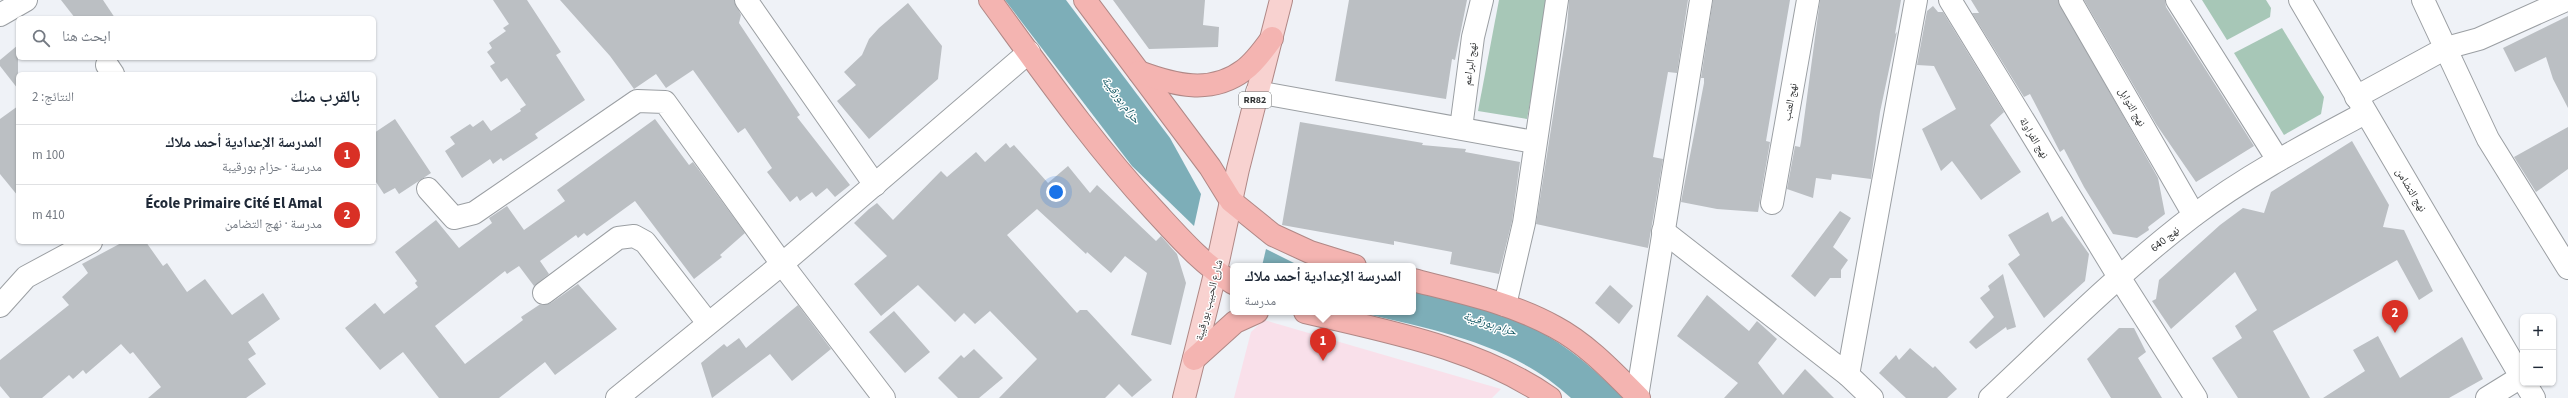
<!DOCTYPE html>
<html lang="ar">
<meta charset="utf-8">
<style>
:root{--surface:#fff;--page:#f2f2f3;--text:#1f2937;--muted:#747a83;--line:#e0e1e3;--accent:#d93025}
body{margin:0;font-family:"Source Sans 3","Noto Naskh Arabic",sans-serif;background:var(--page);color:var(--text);direction:rtl}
.controls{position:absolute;right:12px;bottom:12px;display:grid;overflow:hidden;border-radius:6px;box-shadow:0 1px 3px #0004}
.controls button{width:36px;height:36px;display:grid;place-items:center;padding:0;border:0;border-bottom:1px solid var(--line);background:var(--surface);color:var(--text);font:20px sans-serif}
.you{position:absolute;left:1056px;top:192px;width:14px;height:14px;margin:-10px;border:3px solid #fff;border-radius:50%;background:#1a73e8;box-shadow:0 0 0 6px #1a73e833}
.badge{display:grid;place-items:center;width:26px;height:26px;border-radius:50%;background:var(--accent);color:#fff;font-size:13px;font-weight:700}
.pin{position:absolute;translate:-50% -33px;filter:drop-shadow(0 1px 2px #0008)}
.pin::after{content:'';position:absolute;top:21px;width:14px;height:12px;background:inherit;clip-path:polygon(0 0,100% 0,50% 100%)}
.popup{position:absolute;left:1230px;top:263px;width:186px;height:52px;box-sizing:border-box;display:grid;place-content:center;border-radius:6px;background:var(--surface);filter:drop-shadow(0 1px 3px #0005);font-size:13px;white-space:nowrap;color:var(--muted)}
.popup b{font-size:15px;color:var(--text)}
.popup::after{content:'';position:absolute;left:50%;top:100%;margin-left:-8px;border:8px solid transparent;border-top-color:var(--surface)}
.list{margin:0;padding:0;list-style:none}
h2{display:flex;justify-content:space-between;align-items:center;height:52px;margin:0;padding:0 16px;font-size:17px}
h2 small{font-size:13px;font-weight:400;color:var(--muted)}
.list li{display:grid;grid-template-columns:26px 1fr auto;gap:12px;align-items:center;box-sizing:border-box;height:60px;padding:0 16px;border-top:1px solid var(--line)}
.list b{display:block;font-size:15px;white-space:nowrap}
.list p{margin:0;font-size:13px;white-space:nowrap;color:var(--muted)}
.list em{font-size:13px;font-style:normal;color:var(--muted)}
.icon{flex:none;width:22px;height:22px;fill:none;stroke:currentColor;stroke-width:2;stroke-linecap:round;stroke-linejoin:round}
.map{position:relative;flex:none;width:2568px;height:398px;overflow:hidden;direction:ltr}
.search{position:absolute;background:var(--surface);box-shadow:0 1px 3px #0004;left:16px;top:16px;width:360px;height:44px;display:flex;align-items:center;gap:10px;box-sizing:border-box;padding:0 14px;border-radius:6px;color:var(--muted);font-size:15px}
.panel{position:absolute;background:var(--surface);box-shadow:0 1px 3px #0004;left:16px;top:72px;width:360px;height:172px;border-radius:6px;direction:rtl}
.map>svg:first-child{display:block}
.education{fill:#f9e0ea}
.green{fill:#a7c7b7}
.water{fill:#7daeb8}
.building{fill:#bbbfc3}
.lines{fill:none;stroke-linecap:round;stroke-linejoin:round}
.minor-casing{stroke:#9b9fa3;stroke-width:24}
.major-casing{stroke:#b08886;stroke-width:24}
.highway-casing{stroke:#b08886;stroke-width:24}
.minor{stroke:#fff;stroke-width:22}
.major{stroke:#f8d2d0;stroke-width:22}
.highway{stroke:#f4b4b1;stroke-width:22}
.labels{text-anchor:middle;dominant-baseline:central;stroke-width:3;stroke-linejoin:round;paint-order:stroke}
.shield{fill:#fff;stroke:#707272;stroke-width:1}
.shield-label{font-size:10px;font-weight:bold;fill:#333536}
.street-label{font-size:11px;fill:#333536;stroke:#fff}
.water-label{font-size:12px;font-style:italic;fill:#145964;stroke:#fff}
</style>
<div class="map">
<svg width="2568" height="398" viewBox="0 0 2568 398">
<rect width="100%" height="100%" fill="#eff2f7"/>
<path class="education" d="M 1264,320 L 1501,389 L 1492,398 L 1234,398 L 1251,332 Z"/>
<g class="green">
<path d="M 1499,0 L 1549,0 L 1527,119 L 1478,111 Z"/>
<path d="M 2202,0 L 2266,0 L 2271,8 L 2270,17 L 2227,40 Z"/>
<path d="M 2282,28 L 2324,97 L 2321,114 L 2284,135 L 2234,53 Z"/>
</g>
<g class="water">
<path d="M 1005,0 L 1066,0 L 1170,138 L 1201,194 L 1194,226 L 1132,166 Z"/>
<path d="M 1266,249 L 1300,266 L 1262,266 Z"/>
<path d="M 1413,291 C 1445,300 1479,306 1510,318 C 1554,334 1591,365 1623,398 L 1571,398 C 1514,344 1432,329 1357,312 L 1413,312 Z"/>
</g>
<g class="building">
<path d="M 61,0 L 103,0 L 115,18 L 75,18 Z"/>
<path d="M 493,0 L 527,0 L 561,52 L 556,55 L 585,100 L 535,134 L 538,138 L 503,161 L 501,158 L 493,164 L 490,159 L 462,178 L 445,151 L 455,144 L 450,137 L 470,124 L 473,127 L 483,120 L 491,131 L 521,111 L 520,109 L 526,105 L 507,78 L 501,82 L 490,66 L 495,63 L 487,52 L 492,48 L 489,43 L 506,31 L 503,28 L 509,24 Z"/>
<path d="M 560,0 L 734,0 L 741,15 L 739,23 L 800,115 L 797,117 L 850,185 L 835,197 L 827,188 L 816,197 L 812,192 L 800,201 L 797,196 L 790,202 L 767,172 L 772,168 L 745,128 L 738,133 L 693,70 L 666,88 L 656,74 L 634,89 L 610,56 Z"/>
<path d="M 1113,0 L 1205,0 L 1203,25 L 1219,27 L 1218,47 L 1149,49 Z"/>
<path d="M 1349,0 L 1467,0 L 1455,60 L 1452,59 L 1446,99 L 1335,81 Z"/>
<path d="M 1569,0 L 1688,0 L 1677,73 L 1668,72 L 1653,157 L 1663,159 L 1648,248 L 1536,224 L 1567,27 Z"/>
<path d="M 1713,0 L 1790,0 L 1766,141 L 1770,142 L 1758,212 L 1717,209 L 1681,202 L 1704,83 L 1704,78 L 1701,78 Z"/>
<path d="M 1820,0 L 1901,0 L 1895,34 L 1897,32 L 1880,112 L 1871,179 L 1832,174 L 1831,180 L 1816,178 L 1813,198 L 1787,189 L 1795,146 L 1800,147 L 1801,142 Z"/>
<path d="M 1971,0 L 2058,0 L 2158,178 L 2165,214 L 2148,227 L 2149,230 L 2137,238 L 2113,234 L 2084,187 L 2064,149 L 2060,152 L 2030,94 L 2024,97 L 1972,13 L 1979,13 Z"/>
<path d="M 2084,0 L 2165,0 L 2166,7 L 2254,146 L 2196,182 L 2156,124 Z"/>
<path d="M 908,3 L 942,46 L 938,79 L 869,139 L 837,101 L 856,85 L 844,72 L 862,55 L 869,39 L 879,28 Z"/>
<path d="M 1933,6 L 1938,12 L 1943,12 L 2004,112 L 1990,125 L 2021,172 L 1981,200 L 1952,161 L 1941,171 L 1922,129 L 1956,109 L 1934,66 L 1917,65 L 1927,11 Z"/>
<path d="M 2568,16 L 2568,108 L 2553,79 L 2546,57 L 2515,72 L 2503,48 Z"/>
<path d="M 18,45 L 18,89 L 0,66 L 0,60 Z"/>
<path d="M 18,106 L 18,196 L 0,174 L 0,119 Z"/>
<path d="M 395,119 L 431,173 L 399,194 L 395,188 L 384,194 L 374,179 L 374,133 Z"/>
<path d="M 655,119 L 689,165 L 693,162 L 745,233 L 720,255 L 722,257 L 694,279 L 635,201 L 587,236 L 584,233 L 578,238 L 576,235 L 540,261 L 549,274 L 534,286 L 519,266 L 507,274 L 505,271 L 435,326 L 465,364 L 523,320 L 521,317 L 539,305 L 551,303 L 578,284 L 617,329 L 555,375 L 545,362 L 499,398 L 439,398 L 403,352 L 380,370 L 345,328 L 375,303 L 384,314 L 418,287 L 415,283 L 417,281 L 395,252 L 436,220 L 459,248 L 492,223 L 489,218 L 507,206 L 524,230 L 565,201 L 557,190 Z"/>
<path d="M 1300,122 L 1423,143 L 1422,145 L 1466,149 L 1465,152 L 1520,162 L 1512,221 L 1499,274 L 1450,264 L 1452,252 L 1394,241 L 1394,245 L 1282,225 Z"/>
<path d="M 2568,127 L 2568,169 L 2536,192 L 2514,157 Z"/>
<path d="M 2352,141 L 2389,205 L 2383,227 L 2404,230 L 2433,291 L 2419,300 L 2397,260 L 2273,331 L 2310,398 L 2238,398 L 2212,358 L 2242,338 L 2235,326 L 2257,310 L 2235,272 L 2171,329 L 2152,301 L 2156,299 L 2159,280 L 2220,225 L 2243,208 L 2264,213 L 2271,192 Z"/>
<path d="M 1006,143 L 1010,148 L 1014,145 L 1048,183 L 1068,166 L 1090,193 L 1097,185 L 1156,241 L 1161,236 L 1177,254 L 1186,283 L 1171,345 L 1131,335 L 1147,273 L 1125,256 L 1111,273 L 1087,252 L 1086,254 L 1037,209 L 1007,235 L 1077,313 L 1080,310 L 1087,310 L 1152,380 L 1132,397 L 1119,384 L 1105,398 L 999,398 L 1037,359 L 990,311 L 975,324 L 964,313 L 955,322 L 918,285 L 881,316 L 854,284 L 887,256 L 854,223 L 869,209 L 877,203 L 893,220 L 941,171 L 947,177 L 976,152 L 985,162 Z"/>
<path d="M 1840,211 L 1851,218 L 1833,247 L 1848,260 L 1841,270 L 1841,278 L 1830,278 L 1815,297 L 1791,276 Z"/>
<path d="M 2048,212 L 2052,222 L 2062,216 L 2089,254 L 2085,281 L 2044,318 L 2008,264 L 2020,255 L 2008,235 Z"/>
<path d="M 123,242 L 146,242 L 163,266 L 167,263 L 187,292 L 205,279 L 232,315 L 263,293 L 280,319 L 248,342 L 256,354 L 248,359 L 266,384 L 246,398 L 148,398 L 161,387 L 133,352 L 130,354 L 121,344 L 86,374 L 83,370 L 73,379 L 69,375 L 42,398 L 10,398 L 0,386 L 0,360 L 69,305 L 62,297 L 88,273 L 82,264 Z"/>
<path d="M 2003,274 L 2016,327 L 2007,330 L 2006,327 L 1976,349 L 1969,342 L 1994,317 L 1980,298 L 1990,290 L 1988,286 Z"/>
<path d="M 1610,285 L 1633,306 L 1619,324 L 1595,303 Z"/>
<path d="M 1707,295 L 1749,331 L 1757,321 L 1777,339 L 1758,363 L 1783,395 L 1805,369 L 1834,398 L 1724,398 L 1738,383 L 1677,336 Z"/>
<path d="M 798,305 L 831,349 L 792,381 L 770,354 L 712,398 L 701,363 L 724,344 L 727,347 L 739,338 L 746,348 Z"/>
<path d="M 894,311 L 930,352 L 905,373 L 869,332 Z"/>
<path d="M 2119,328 L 2134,328 L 2146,352 L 2138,358 L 2162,398 L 2111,398 L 2087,359 Z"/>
<path d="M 2378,336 L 2400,378 L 2462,337 L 2483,379 L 2449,398 L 2323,398 L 2365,371 L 2353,350 Z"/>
<path d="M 1910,348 L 1933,368 L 1935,366 L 1957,389 L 1947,398 L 1906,398 L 1879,373 L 1896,355 L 1899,360 Z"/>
<path d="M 974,349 L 1003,378 L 979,398 L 958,398 L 938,378 L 961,355 L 964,358 Z"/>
</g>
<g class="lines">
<g class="minor-casing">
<g id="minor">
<path d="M 746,0 L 875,185"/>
<path d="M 1950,0 L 2119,277 L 2196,398"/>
<path d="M 2070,0 L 2194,215"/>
<path d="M 2177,0 L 2278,160"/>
<path d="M 2300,0 L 2523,380"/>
<path d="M 2423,0 L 2488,139 L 2568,268"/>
<path d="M 0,15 L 26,0"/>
<path d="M 107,65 L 113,74"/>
<path d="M 1257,92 L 1534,142"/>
<path d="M 2356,97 L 2446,48 L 2479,39 L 2566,0"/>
<path d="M 1461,128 L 1473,37 L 1482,0"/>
<path d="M 428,189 L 454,218 L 474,213 L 637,101 L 665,102 L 782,264 L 884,398"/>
<path d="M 1772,203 L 1808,0"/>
<path d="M 1663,231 L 1848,375 L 1916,0"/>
<path d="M 544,293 L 618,238 L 634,236 L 645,242 L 708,323"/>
<path d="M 1505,305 L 1524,223 L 1557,0"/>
<path d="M 0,306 L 26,277 L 91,242"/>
<path d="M 1848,375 L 1872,398"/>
<path d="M 2525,383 L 2534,398"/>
<path d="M 1637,397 L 1701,0"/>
<path d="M 617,398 L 782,264 L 1029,52"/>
<path d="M 1990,398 C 2056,336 2121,271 2193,216 C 2247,175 2307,144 2365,113"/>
<path d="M 2487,398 L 2521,377"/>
</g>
</g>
<g class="major-casing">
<path id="major" d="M 1184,398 L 1217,266 L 1238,169 L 1281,0"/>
</g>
<g class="highway-casing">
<g id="highway">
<path d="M 990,0 C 1042,71 1093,144 1153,209 C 1178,236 1201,263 1233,283"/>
<path d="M 1085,0 L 1210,167 L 1231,201 L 1273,235 L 1310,252 L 1355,266"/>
<path d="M 1139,72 C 1174,85 1211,95 1244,70 C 1255,62 1264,49 1272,38"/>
<path d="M 1413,280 C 1460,292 1512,303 1555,327 C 1587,344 1613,372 1639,398"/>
<path d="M 1305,312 C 1390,332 1478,348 1550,398"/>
<path d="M 1194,359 L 1235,322 L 1257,312"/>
</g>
</g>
<use href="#minor" class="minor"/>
<use href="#major" class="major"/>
<use href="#highway" class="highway"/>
</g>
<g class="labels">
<rect class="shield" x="1239" y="92" width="32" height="16" rx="3"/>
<g class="shield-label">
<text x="1255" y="100">RR82</text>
</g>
<g class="street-label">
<text transform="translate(1470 64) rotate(-82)">نهج البراعم</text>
<text transform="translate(1790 102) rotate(-80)">نهج العنب</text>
<text transform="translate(2132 107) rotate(60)">نهج التوابل</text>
<text transform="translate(2034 138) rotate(59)">نهج الفراولة</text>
<text transform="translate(2411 190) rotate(59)">نهج التضامن</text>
<text transform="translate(2165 239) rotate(-39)">نهج 640</text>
<text transform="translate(1209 300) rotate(-76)">شارع الحبيب بورقيبة</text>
</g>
<g class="water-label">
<text transform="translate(1121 100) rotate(53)">حزام بورقيبة</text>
<text transform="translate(1490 324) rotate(18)">حزام بورقيبة</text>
</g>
</g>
</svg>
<div class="controls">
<button>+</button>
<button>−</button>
</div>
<div class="you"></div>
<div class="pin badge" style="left:1323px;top:361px">1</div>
<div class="popup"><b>المدرسة الإعدادية أحمد ملاك</b>مدرسة</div>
<div class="pin badge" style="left:2395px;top:333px">2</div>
<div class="search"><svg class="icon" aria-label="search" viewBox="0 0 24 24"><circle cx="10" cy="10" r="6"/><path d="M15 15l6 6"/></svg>ابحث هنا</div>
<section class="panel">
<h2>بالقرب منك<small>النتائج: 2</small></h2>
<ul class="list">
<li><span class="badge">1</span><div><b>المدرسة الإعدادية أحمد ملاك</b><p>مدرسة · حزام بورقيبة</p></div><em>100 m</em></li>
<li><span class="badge">2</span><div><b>École Primaire Cité El Amal</b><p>مدرسة · نهج التضامن</p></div><em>410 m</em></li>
</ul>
</section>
</div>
